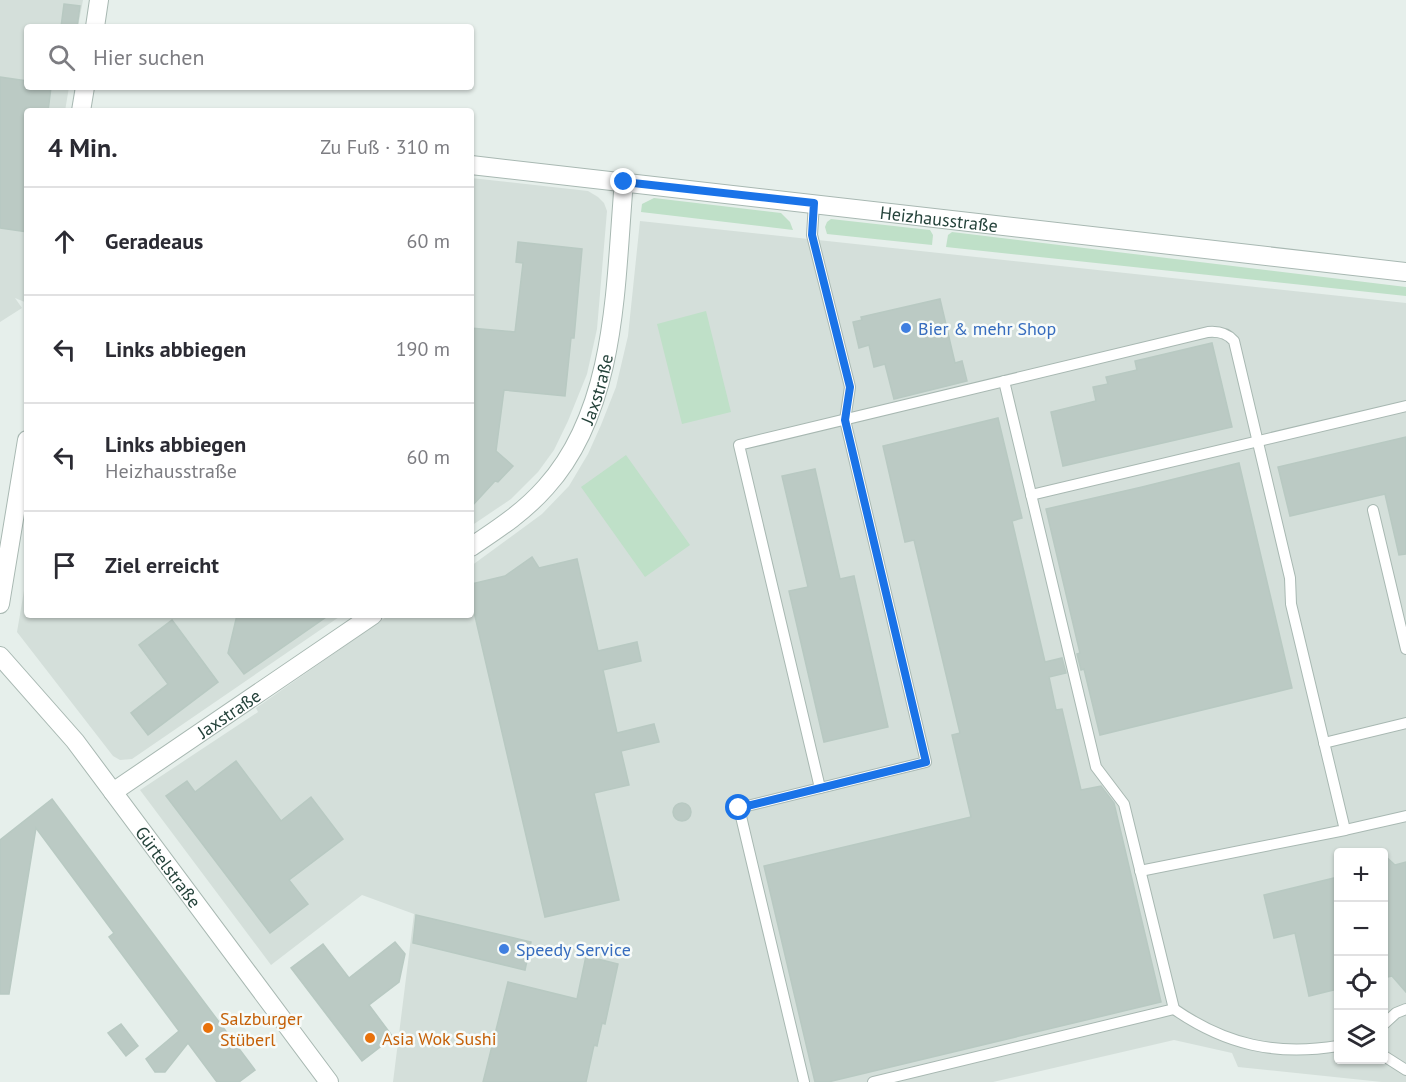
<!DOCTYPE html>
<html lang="de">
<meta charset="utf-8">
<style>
:root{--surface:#fff;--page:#f2f2f3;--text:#2b2b33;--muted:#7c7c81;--line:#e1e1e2}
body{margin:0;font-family:"PT Sans",sans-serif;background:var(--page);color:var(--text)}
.controls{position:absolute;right:18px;bottom:18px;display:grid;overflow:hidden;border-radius:6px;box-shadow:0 2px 4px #0004}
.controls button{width:54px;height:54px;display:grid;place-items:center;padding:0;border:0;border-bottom:2px solid var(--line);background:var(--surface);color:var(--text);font:30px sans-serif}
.stop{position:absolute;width:18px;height:18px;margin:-14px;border:4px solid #1a73e8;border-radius:50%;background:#fff}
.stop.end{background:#1a73e8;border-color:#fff;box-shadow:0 2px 6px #0008}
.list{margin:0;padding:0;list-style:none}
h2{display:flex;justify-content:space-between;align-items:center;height:78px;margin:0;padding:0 24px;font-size:26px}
h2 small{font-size:20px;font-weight:400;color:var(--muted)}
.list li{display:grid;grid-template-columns:39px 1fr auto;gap:18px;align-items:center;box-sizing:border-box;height:108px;padding:0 24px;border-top:2px solid var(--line)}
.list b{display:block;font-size:22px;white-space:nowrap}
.list p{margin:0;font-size:20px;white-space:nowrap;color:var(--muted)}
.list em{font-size:20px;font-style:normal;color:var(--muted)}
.icon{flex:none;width:33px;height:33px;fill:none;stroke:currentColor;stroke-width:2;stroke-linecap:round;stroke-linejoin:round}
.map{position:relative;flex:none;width:1406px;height:1082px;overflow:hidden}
.search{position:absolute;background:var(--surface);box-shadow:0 2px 4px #0004;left:24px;top:24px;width:450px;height:66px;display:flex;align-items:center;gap:15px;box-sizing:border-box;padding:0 21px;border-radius:6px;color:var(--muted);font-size:22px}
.panel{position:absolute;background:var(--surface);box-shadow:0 2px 4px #0004;left:24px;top:108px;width:450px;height:510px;border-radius:6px}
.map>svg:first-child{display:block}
.built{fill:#d4dfda;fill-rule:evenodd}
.green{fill:#bfe0c8}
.building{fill:#bbcac4;stroke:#b8c9c2;stroke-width:1.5}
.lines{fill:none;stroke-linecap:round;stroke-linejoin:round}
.lane-casing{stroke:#a8b8b2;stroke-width:12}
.street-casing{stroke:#a8b8b2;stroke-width:20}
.lane{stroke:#fff;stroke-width:10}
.street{stroke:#fff;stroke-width:18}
.route{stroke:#1a73e8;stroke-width:8}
.shop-dot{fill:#3f7fe0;stroke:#f7fbf9;stroke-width:2}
.food-dot{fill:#e8710a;stroke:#f7fbf9;stroke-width:2}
.labels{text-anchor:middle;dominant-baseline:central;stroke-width:5;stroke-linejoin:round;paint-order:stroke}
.street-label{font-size:18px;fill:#24423a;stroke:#f7fbf9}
.shop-label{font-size:18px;fill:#366cbe;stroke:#f7fbf9;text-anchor:start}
.food-label{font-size:18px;fill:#c56008;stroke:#f7fbf9;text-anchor:start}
</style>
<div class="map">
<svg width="1406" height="1082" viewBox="0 0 1406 1082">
<rect width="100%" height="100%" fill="#e6efeb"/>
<g class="built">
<path d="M 0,0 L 83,0 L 78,27 L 27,27 L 27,87 L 69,87 L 65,111 L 27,111 L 27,303 L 15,298 L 22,308 L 0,322 Z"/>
<path d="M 471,178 L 588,191 L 598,197 L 604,203 L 607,211 L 597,329 L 587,374 L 568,421 L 554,450 L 538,472 L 511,499 L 471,526 Z"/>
<path d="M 640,221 L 1406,303 L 1406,1082 L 1382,1082 L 1238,1067 L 1232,1053 L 1174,1040 L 993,1082 L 393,1082 L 414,914 L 362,895 L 271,965 L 140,790 L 258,712 L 256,708 L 389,615 L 471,615 L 471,566 L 542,514 L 569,486 L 588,454 L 601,425 L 616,387 L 628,336 ZM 1338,852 L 1384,852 L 1384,1060 L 1338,1060 Z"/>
<path d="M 27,573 L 27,615 L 342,615 L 132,759 L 120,760 L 113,756 L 17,632 Z"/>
</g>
<g class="green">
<path d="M 654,198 L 781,213 L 790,222 L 793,230 L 641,212 L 642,204 Z"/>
<path d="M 831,219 L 930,230 L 933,235 L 932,245 L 827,234 L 825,227 L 827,222 Z"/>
<path d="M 952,232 L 1406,287 L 1406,296 L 946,247 L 948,235 Z"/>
<path d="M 706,311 L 731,412 L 682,424 L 657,324 Z"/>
<path d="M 626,455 L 690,545 L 645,577 L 581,487 Z"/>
</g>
<g class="building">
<path d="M 64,4 L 80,6 L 77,27 L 61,27 Z"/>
<path d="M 0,77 L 27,81 L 27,87 L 51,87 L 48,111 L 27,111 L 27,232 L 0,228 Z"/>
<path d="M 518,242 L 582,249 L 574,338 L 571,338 L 565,396 L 504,390 L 496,451 L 513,466 L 498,482 L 495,481 L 471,507 L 471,328 L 515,332 L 523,263 L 516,262 Z"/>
<path d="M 940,299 L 955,363 L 962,361 L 967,381 L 894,399 L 885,364 L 874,367 L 869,345 L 859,348 L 853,322 L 862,320 L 861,317 Z"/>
<path d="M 1212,343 L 1232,427 L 1063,466 L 1051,412 L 1096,401 L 1093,387 L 1108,384 L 1106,377 L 1137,370 L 1135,361 Z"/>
<path d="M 998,418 L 1022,518 L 1012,521 L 1045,662 L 1062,658 L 1066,673 L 1049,677 L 1056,710 L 1062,709 L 1081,790 L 1101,786 L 1114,803 L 1161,1002 L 828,1082 L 815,1082 L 764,866 L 971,817 L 952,735 L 960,733 L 914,540 L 905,542 L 883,446 Z"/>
<path d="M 1406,437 L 1406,554 L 1399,555 L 1385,494 L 1290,516 L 1278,467 Z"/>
<path d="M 1239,463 L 1292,688 L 1100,735 L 1084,669 L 1081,670 L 1077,654 L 1080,653 L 1046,509 L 1142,487 Z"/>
<path d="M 815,469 L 840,579 L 854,576 L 888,727 L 824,742 L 789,591 L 808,587 L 782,476 Z"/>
<path d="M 532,557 L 539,568 L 577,559 L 598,651 L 637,642 L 641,661 L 603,670 L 617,733 L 654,724 L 659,742 L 621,751 L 629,785 L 594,793 L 619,900 L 545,917 L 471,599 L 471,584 L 505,576 Z"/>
<path d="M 237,615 L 329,615 L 244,674 L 228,653 Z"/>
<path d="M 172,620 L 218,682 L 148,735 L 131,713 L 168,684 L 139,645 Z"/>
<path d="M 236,761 L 281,821 L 311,797 L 343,839 L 289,880 L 308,904 L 270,933 L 166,796 L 187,781 L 195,792 Z"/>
<path d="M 52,799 L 255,1070 L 239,1082 L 217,1082 L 188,1043 L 165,1072 L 155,1072 L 146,1059 L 179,1031 L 109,937 L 114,933 L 36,828 L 9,994 L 0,994 L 0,840 Z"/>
<circle cx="682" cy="812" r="9"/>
<path d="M 1383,854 L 1395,865 L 1406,862 L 1406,992 L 1392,976 L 1383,978 Z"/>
<path d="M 1338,877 L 1338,989 L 1309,996 L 1295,933 L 1274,938 L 1264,895 Z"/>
<path d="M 416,915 L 531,942 L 525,970 L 413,943 Z"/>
<path d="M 395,942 L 405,954 L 399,982 L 369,1005 L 393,1037 L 362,1061 L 291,968 L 323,944 L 349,978 Z"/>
<path d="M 586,956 L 618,964 L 605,1024 L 602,1023 L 597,1046 L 594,1045 L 586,1082 L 483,1082 L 508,982 L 577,999 Z"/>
<path d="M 121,1024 L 138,1046 L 126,1056 L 108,1033 Z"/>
</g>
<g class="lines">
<g class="lane-casing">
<g id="lane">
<path d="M 1031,495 L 1406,406"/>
<path d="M 1373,510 L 1406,649"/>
<path d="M 1324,743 L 1406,723"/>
<path d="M 820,788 L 739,445 L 1208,332 C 1219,331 1227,333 1234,341 L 1290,578 L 1291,604 L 1345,830 L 1140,871"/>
<path d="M 1345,830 L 1406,816"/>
<path d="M 1174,1009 C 1226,1045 1276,1056 1338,1046"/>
<path d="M 1384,1024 L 1396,1013 L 1406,1009"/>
<path d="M 1384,1056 L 1406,1070"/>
<path d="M 804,1082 L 739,808 L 926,762 L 845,420 L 850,387 L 812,235 L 814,203"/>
<path d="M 873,1082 L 1174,1009 L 1124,804 L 1096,767 L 1004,381"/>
</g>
</g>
<g class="street-casing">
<g id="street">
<path d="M 95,27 L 99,0"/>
<path d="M 81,111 L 85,87"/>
<path id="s1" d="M 471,165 L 1406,272"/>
<path id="s2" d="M 471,547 C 498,529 524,512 546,487 C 618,407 615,282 624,181"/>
<path d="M 0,604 L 27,440"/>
<path id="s3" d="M 0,656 L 75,741 L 329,1082"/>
<path id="s4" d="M 113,792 L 373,615"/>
</g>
</g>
<use href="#lane" class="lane"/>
<use href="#street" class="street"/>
</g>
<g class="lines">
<path class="route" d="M 624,182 L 814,203 L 812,235 L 850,387 L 845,420 L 926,762 L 739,808"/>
</g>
<g class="shop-dot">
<circle cx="906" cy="328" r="6"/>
<circle cx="504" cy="949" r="6"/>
</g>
<g class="food-dot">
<circle cx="208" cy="1028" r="6"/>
<circle cx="370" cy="1038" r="6"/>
</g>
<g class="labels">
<g class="street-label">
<text stroke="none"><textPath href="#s1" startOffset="471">Heizhausstraße</textPath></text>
<text stroke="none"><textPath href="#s2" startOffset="208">Jaxstraße</textPath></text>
<text stroke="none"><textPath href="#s4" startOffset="140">Jaxstraße</textPath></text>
<text stroke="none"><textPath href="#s3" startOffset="270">Gürtelstraße</textPath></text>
</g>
<g class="shop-label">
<text x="918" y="328">Bier &amp; mehr Shop</text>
<text x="516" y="949">Speedy Service</text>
</g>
<g class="food-label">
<text x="220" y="1018">Salzburger<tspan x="220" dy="21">Stüberl</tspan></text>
<text x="382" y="1038">Asia Wok Sushi</text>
</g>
</g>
</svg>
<div class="controls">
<button>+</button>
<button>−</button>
<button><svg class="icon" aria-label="locate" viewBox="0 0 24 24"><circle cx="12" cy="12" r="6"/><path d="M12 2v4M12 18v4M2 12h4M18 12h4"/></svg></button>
<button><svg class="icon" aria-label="layers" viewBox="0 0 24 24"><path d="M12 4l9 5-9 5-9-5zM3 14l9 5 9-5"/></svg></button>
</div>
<div class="stop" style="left:739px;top:808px"></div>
<div class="stop end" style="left:624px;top:182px"></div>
<div class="search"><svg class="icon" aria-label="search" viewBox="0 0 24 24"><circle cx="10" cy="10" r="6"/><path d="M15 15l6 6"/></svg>Hier suchen</div>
<section class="panel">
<h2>4 Min.<small>Zu Fuß · 310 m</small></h2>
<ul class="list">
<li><svg class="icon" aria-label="ahead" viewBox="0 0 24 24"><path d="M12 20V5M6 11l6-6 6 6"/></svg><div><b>Geradeaus</b></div><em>60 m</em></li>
<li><svg class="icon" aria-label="left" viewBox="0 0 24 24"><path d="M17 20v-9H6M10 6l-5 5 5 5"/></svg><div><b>Links abbiegen</b></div><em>190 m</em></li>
<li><svg class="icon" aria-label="left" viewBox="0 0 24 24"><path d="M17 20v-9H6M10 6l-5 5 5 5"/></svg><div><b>Links abbiegen</b><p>Heizhausstraße</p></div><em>60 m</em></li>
<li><svg class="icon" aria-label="arrive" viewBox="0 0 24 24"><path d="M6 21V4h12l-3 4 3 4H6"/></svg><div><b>Ziel erreicht</b></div></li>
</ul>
</section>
</div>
